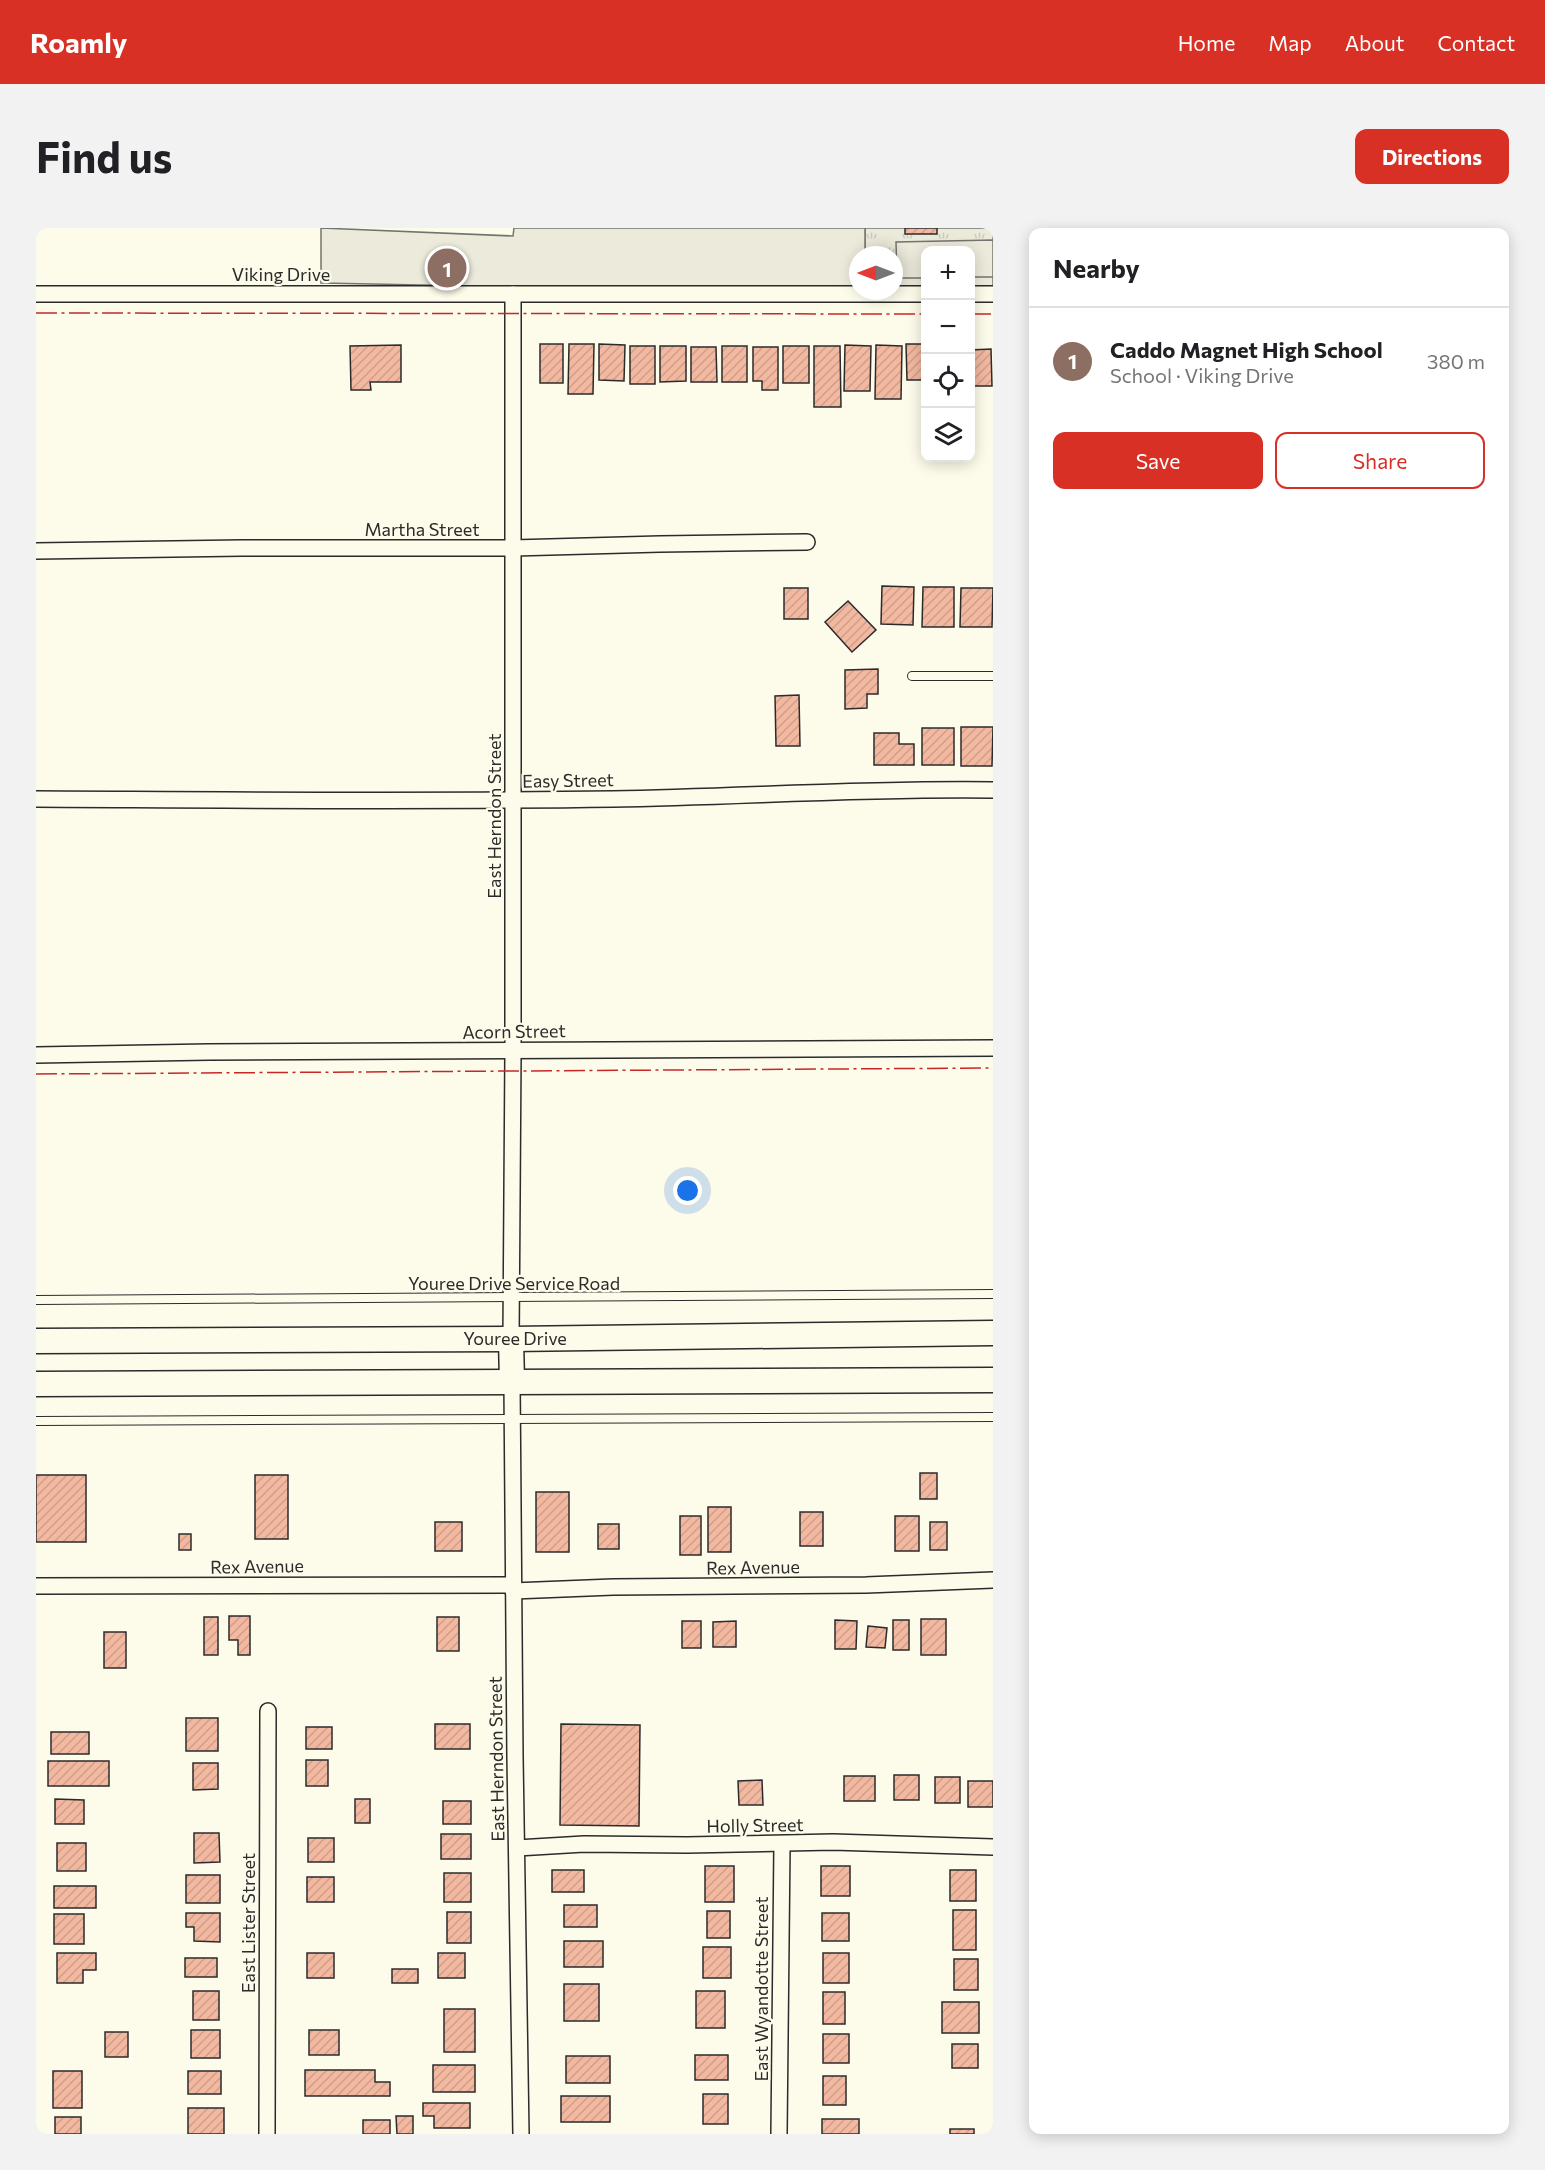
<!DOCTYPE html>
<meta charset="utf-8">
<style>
:root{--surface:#fff;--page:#f2f2f2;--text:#202124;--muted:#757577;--line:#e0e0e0;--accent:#d93025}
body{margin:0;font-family:Commissioner,sans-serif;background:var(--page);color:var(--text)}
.controls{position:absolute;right:18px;top:18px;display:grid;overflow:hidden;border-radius:12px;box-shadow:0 3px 15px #0003}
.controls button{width:54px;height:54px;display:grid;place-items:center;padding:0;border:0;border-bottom:2px solid var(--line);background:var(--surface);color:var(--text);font:30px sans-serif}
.compass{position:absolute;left:813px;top:18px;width:54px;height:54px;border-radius:50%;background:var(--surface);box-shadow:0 3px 15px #0003;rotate:270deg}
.you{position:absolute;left:652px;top:963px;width:21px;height:21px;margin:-15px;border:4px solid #fff;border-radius:50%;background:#1a73e8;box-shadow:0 0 0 9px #1a73e833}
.badge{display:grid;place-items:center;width:39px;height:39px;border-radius:50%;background:var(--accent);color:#fff;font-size:20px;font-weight:700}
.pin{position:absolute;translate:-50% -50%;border:3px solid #fff;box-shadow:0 2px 6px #0006}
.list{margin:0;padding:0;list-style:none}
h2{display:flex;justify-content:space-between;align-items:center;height:78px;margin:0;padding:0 24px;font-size:26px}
h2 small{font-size:20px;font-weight:400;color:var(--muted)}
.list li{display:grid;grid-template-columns:39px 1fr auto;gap:18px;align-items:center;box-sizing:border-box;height:108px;padding:0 24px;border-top:2px solid var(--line)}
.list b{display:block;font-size:22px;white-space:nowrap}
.list p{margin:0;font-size:20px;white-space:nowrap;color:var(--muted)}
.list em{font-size:20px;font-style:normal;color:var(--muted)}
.actions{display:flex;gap:12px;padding:18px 24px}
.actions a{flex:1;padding:14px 0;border:2px solid var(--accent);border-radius:12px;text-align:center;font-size:21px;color:var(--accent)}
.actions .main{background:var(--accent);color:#fff}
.icon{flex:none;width:33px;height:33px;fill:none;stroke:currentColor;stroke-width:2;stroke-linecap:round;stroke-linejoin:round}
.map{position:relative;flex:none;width:957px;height:1906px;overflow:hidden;border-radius:12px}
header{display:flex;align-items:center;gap:36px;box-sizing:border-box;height:84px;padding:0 30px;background:var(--accent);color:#fff}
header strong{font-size:28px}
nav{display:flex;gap:33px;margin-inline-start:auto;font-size:21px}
.intro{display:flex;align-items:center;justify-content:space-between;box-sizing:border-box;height:144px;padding:0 36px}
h1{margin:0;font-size:42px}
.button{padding:15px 27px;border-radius:12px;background:var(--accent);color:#fff;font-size:21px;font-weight:700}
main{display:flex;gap:36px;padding:0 36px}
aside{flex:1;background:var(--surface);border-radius:12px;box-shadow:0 3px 15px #0003}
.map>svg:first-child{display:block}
.grass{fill:url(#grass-tufts);stroke:#74746e;stroke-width:1.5}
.parking{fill:#eceadb;stroke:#74746e;stroke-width:1.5}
.building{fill:url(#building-hatch);stroke:#2b2b2b;stroke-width:1.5}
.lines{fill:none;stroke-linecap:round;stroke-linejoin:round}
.lane-casing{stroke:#2b2b2b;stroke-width:10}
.street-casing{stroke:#2b2b2b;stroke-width:18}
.primary-casing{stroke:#2b2b2b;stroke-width:27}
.lane{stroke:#fdfbea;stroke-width:8}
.street{stroke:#fdfbea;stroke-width:15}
.primary{stroke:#fdfbea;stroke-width:24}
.power{stroke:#c62828;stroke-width:1.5;stroke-dasharray:21 4.5 3 4.5;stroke-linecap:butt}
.labels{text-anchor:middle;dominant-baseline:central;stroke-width:4.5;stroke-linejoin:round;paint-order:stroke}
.street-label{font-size:18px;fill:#2b2b2b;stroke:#fdfbea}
</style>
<header>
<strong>Roamly</strong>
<nav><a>Home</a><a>Map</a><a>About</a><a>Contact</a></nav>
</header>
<div class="intro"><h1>Find us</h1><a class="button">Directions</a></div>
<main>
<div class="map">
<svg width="957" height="1906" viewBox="0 0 957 1906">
<defs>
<pattern id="grass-tufts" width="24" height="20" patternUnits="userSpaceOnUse" patternTransform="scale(1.5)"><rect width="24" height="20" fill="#ecebdb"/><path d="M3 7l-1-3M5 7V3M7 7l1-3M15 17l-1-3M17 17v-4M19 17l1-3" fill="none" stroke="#cbcabc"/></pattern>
<pattern id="building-hatch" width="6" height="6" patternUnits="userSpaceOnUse" patternTransform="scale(1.5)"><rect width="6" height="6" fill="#f2b8a0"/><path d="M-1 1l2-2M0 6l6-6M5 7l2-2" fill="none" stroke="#d09e8a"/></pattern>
</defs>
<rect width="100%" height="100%" fill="#fdfbea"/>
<path class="grass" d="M 829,0 L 957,0 L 957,66 L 935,66 L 934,22 L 890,22 L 889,66 L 858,63 L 858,27 L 829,27 Z"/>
<g class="parking">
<path d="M 285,0 L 477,8 L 478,0 L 829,0 L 829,27 L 822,27 L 822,63 L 830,66 L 285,55 Z"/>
<path d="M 957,12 L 957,49 L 935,49 L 934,22 L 890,22 L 889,50 L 861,50 L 860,14 Z"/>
</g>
<g class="building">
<rect x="869" y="0" width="32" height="6"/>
<rect x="504" y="116" width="23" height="39"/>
<path d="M 533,116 L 558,116 L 557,166 L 532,166 Z"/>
<path d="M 563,116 L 589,117 L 588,153 L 563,152 Z"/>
<path d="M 870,116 L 890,116 L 890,152 L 871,152 Z"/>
<path d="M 365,117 L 365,154 L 334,154 L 335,162 L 315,162 L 314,118 Z"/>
<path d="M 809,117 L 835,118 L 834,163 L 808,163 Z"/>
<path d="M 840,117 L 866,118 L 865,171 L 839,171 Z"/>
<rect x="594" y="118" width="25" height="38"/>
<path d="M 624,118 L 650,118 L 650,153 L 624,154 Z"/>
<rect x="686" y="118" width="25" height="36"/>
<rect x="747" y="118" width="26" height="37"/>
<path d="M 778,118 L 804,118 L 805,179 L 778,179 Z"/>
<path d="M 655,119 L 680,119 L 681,154 L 655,154 Z"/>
<path d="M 717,119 L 742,119 L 742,162 L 726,162 L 726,153 L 717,153 Z"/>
<path d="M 955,121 L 956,158 L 934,158 L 934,122 Z"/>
<path d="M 846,358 L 878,359 L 877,397 L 845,396 Z"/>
<path d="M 887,359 L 918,359 L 918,399 L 886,399 Z"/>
<rect x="748" y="360" width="24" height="31"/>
<path d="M 925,360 L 957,360 L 956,399 L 924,399 Z"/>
<path d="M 812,373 L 840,402 L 816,424 L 789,394 Z"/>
<path d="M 842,441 L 842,466 L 831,466 L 831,480 L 809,481 L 809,442 Z"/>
<path d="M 763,467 L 764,518 L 740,518 L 739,468 Z"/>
<path d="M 925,499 L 957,499 L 956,538 L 925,538 Z"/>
<rect x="886" y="500" width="32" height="37"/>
<path d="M 838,505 L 863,505 L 863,516 L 878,516 L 878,537 L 838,537 Z"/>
<rect x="884" y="1245" width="17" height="26"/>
<rect x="0" y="1247" width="50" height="67"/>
<rect x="219" y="1247" width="33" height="64"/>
<rect x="500" y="1264" width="33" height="60"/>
<rect x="672" y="1279" width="23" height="45"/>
<rect x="764" y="1284" width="23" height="34"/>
<rect x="644" y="1288" width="21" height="39"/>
<rect x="859" y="1288" width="24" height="35"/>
<rect x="399" y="1294" width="27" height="29"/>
<rect x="894" y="1294" width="17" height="28"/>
<rect x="562" y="1296" width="21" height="25"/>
<rect x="143" y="1306" width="12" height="16"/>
<path d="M 193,1388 L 214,1388 L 214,1427 L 202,1427 L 202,1412 L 193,1412 Z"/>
<rect x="168" y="1389" width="14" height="38"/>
<rect x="401" y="1389" width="22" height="34"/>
<rect x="885" y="1391" width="25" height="36"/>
<path d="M 799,1392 L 821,1393 L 820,1421 L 799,1421 Z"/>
<rect x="857" y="1392" width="16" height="30"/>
<rect x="646" y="1393" width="19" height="27"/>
<path d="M 700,1393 L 700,1419 L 677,1419 L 677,1394 Z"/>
<path d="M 832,1398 L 851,1400 L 849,1420 L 830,1419 Z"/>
<rect x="68" y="1404" width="22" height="36"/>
<rect x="150" y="1490" width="32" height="33"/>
<rect x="399" y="1496" width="35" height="25"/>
<path d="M 525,1496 L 604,1497 L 603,1598 L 524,1597 Z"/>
<rect x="270" y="1499" width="26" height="22"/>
<rect x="15" y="1504" width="38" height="22"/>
<rect x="270" y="1532" width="22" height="26"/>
<rect x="12" y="1533" width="61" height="25"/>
<path d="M 157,1535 L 182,1535 L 182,1561 L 157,1562 Z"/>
<rect x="858" y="1547" width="25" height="25"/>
<rect x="808" y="1548" width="31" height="25"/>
<rect x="899" y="1549" width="25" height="26"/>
<path d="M 726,1552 L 727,1577 L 703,1577 L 702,1553 Z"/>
<rect x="932" y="1553" width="25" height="26"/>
<path d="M 19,1571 L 48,1572 L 48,1596 L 19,1596 Z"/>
<rect x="319" y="1571" width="15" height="24"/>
<rect x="407" y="1573" width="28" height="23"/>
<path d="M 158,1605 L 183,1605 L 184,1634 L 158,1635 Z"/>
<rect x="405" y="1606" width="30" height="25"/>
<rect x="272" y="1610" width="26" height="24"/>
<rect x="21" y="1615" width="29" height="28"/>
<rect x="669" y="1638" width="29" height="36"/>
<rect x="785" y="1638" width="29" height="30"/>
<rect x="516" y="1642" width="32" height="22"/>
<rect x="914" y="1642" width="26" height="31"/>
<rect x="408" y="1645" width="27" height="29"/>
<rect x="150" y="1647" width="34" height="28"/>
<rect x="271" y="1649" width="27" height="25"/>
<rect x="18" y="1658" width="42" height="22"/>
<rect x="528" y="1677" width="33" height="22"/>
<rect x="917" y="1682" width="23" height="40"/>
<rect x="671" y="1683" width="23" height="27"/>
<rect x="411" y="1684" width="24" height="31"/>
<path d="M 150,1685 L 184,1685 L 184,1714 L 158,1713 L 158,1699 L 150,1699 Z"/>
<rect x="786" y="1685" width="27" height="28"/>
<rect x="18" y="1686" width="30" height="30"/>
<rect x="528" y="1713" width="39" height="26"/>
<rect x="667" y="1719" width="28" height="31"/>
<path d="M 21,1725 L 60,1725 L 60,1742 L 47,1742 L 47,1755 L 21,1755 Z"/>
<rect x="271" y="1725" width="27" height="25"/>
<rect x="402" y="1725" width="27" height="25"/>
<rect x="787" y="1725" width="26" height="30"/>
<rect x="149" y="1730" width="32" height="19"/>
<rect x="918" y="1731" width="24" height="31"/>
<rect x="356" y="1741" width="26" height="14"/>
<rect x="528" y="1756" width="35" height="37"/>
<rect x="157" y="1763" width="26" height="29"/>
<rect x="660" y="1763" width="29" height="37"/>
<rect x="787" y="1764" width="22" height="32"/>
<rect x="906" y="1774" width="37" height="31"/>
<rect x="408" y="1781" width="31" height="43"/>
<rect x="155" y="1802" width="29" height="28"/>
<rect x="273" y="1802" width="30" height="25"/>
<rect x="69" y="1804" width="23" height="25"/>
<rect x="787" y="1806" width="26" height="29"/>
<rect x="916" y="1816" width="26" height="24"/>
<rect x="659" y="1827" width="33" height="25"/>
<rect x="530" y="1828" width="44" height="27"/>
<rect x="397" y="1837" width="42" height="27"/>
<path d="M 269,1842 L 339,1842 L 339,1854 L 354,1854 L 354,1868 L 269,1868 Z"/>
<rect x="17" y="1843" width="29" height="37"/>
<rect x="152" y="1843" width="33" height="23"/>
<rect x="787" y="1848" width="23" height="29"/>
<rect x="667" y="1866" width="25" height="30"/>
<rect x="525" y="1868" width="49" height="26"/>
<path d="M 387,1875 L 434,1875 L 434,1900 L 398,1900 L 398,1888 L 387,1888 Z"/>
<rect x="152" y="1880" width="36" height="26"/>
<path d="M 360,1888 L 377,1888 L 377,1906 L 361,1906 Z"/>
<rect x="19" y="1889" width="26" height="17"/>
<rect x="786" y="1891" width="37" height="15"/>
<rect x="327" y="1892" width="27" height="14"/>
<rect x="914" y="1901" width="24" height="5"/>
</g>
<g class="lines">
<g class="lane-casing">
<g id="lane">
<path d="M 876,448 L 957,448"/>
<path d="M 0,1072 L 957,1066"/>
<path d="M 0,1193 L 957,1189"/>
</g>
</g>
<g class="street-casing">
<g id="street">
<path d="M 0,66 L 890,66"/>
<path d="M 934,66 L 957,66"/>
<path d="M 0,323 L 206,320 L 477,320 L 624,316 L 771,314"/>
<path d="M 0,571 C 192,572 385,574 577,571 C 704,569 830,560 957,562"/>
<path d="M 0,827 L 173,824 L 957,820"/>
<path d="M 475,1111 L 477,823 L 477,66"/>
<path d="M 476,1155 L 479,1529 L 485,1906"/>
<path d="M 0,1358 L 477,1357"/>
<path d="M 477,1363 L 577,1359 L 830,1357 L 957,1352"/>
<path d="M 481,1620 L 548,1616 L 651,1617 L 797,1614 L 957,1619"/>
<path d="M 231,1906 L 232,1483"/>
<path d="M 743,1906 L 746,1616"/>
</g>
</g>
<g class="primary-casing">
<g id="primary">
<path d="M 475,1111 L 476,1155"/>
<path d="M 0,1113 L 475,1111 L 957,1105"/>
<path d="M 0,1156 L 957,1152"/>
</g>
</g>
<use href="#lane" class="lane"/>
<use href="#street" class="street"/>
<use href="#primary" class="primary"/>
<g class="power">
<path d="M 0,85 L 890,86"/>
<path d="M 934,86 L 957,86"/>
<path d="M 0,846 L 957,840"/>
</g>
</g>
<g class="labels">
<g class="street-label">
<text x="245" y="46">Viking Drive</text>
<text x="386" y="301">Martha Street</text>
<text transform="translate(532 552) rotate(-1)">Easy Street</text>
<text transform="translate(458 588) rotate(-90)">East Herndon Street</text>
<text transform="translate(478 803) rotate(-1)">Acorn Street</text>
<text x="478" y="1055">Youree Drive Service Road</text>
<text x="479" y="1110">Youree Drive</text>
<text transform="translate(221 1338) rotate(-1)">Rex Avenue</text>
<text transform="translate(717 1339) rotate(-1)">Rex Avenue</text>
<text transform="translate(460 1531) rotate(-91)">East Herndon Street</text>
<text transform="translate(719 1597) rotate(-1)">Holly Street</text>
<text transform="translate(212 1695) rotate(-90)">East Lister Street</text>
<text transform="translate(725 1761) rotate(-90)">East Wyandotte Street</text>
</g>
</g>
</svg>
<div class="controls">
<button>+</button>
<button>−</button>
<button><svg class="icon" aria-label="locate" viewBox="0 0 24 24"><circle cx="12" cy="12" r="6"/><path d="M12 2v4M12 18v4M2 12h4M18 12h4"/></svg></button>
<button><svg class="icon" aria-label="layers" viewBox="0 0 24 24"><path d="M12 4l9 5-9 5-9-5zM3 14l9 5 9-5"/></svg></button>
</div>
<svg class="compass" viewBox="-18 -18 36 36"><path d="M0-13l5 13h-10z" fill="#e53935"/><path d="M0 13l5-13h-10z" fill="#757577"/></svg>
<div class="you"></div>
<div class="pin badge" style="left:411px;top:40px;background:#8d6e63">1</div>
</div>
<aside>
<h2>Nearby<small></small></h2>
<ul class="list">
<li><span class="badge" style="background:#8d6e63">1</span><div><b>Caddo Magnet High School</b><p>School · Viking Drive</p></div><em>380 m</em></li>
</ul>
<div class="actions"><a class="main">Save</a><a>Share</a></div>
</aside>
</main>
